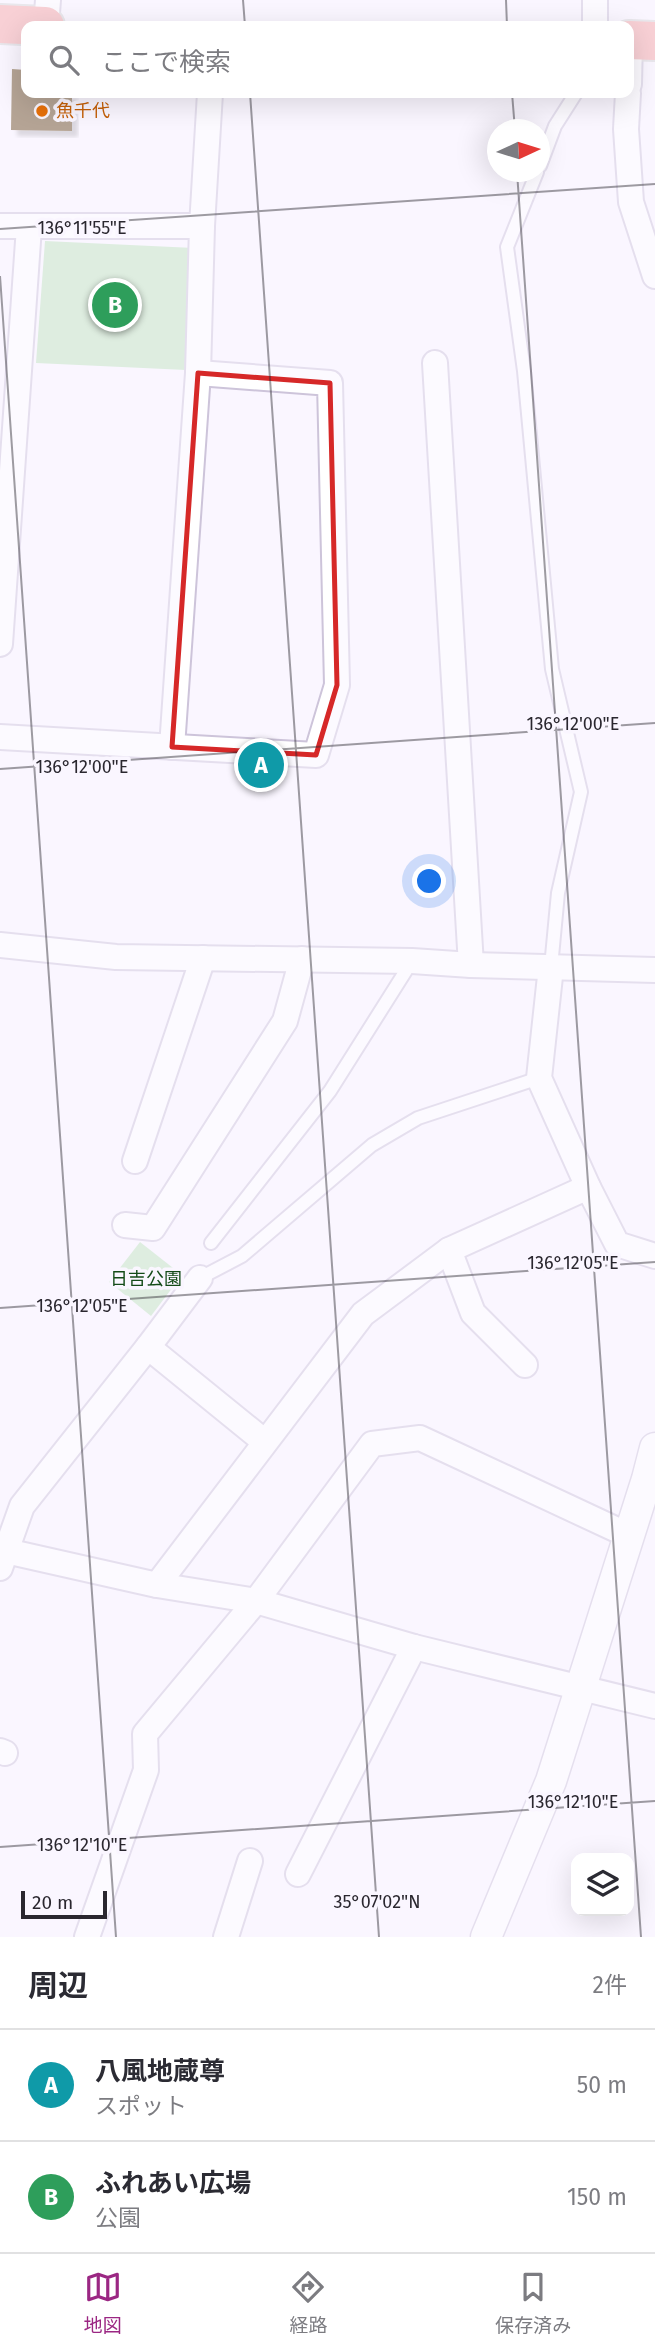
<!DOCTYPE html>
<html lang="ja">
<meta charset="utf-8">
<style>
:root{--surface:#fff;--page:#f2f2f3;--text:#2b2b33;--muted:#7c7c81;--line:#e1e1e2;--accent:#9b2783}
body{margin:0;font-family:"Fira Sans","Noto Sans JP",sans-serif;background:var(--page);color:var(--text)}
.controls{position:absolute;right:21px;bottom:21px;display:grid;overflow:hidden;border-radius:14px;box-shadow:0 7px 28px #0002}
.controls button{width:63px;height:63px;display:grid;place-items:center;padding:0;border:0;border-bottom:2px solid var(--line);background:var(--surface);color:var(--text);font:35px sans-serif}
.compass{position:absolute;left:487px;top:119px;width:63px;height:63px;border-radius:50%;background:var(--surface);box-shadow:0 7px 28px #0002;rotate:86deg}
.scale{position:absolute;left:21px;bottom:18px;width:86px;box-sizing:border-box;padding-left:7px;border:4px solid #2a272f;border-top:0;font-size:19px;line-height:24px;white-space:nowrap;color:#2a272f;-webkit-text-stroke:5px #faf6ff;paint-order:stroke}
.you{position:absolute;left:430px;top:882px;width:24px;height:24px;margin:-18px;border:5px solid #fff;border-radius:50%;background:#1a73e8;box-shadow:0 0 0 10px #1a73e833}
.badge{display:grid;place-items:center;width:46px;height:46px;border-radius:50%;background:var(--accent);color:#fff;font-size:23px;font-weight:700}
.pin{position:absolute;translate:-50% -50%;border:4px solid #fff;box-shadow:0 2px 7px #0006}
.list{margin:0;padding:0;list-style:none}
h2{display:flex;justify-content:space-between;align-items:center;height:91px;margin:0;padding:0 28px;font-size:30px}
h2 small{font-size:23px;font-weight:400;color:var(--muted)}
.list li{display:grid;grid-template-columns:46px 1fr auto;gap:21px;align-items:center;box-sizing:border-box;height:112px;padding:0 28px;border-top:2px solid var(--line)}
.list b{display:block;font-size:26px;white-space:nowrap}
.list p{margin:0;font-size:23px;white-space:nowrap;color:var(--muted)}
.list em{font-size:23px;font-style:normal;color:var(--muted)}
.icon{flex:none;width:38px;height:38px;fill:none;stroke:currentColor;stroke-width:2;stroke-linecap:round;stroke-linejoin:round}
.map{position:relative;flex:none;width:655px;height:1937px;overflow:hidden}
.search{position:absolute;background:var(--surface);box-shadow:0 7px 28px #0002;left:21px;right:21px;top:21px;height:77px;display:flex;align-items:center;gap:18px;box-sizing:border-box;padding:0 24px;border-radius:14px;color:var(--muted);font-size:26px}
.sheet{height:315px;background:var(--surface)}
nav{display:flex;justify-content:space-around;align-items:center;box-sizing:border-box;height:98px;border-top:2px solid var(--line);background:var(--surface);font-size:19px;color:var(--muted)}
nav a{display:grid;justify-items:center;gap:4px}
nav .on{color:var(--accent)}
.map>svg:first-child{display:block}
.green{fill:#bce3bb}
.building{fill:#634314;filter:url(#shadow)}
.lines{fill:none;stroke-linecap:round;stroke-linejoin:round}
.service-casing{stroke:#cdc4da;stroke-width:16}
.minor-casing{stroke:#cdc4da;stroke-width:28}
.tertiary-casing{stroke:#cdc4da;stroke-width:33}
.primary-casing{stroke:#d4d4d5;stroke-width:42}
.service{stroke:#fff;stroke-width:12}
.minor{stroke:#fff;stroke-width:24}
.tertiary{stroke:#fff;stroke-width:30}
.primary{stroke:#f7a3a2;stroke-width:38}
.marked{fill:none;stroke:#d62828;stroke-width:5;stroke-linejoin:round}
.ticks{fill:none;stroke:#2a272f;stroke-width:2;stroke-opacity:0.45}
.food-dot{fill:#e8710a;stroke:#faf6ff;stroke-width:2.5}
.labels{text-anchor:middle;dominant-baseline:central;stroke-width:7;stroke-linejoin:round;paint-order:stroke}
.food-label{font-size:18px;fill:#c56008;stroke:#faf6ff;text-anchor:start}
.park-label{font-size:18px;fill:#144b18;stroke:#faf6ff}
.ticks-label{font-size:18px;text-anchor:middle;fill:#2a272f;stroke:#faf6ff;stroke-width:7;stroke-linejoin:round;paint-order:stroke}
</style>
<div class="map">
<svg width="655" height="1937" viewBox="0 0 655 1937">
<defs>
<filter id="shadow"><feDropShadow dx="6" dy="6" stdDeviation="2" flood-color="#0004"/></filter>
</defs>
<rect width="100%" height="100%" fill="#faf6ff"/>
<g class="green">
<path d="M 45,241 L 194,248 L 186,370 L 36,363 Z"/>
<path d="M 140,1242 L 182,1275 L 151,1316 L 109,1282 Z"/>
</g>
<path class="building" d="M 12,69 L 26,70 L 26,93 L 72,93 L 72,131 L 11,130 Z"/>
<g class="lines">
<g class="service-casing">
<g id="service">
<path d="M 540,166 L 555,126 L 576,93"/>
<path d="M 537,172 L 507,247 L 524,371 L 552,669 L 581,792 L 558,893 L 551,967"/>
<path d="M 211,1243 L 330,1091 L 412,961"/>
<path d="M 200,1278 L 242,1256 L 372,1145 L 418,1118 L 539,1078"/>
</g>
</g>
<g class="minor-casing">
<g id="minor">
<path d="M 46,26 L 48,0"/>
<path d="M 595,26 L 595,0"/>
<path d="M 629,84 L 630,40"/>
<path d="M 628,93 L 626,129 L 631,202 L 655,276"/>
<path d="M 0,226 L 202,226"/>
<path d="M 435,363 L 471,965"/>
<path d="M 0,644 L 29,227"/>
<path d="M 0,737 L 316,755 L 337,685 L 330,383 L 198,373"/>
<path d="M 172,747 L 198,373 L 202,226 L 210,93"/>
<path d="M 0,945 L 116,957 L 412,961 L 471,965 L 655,970"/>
<path d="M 551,967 L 539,1078 L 588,1187 L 617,1244 L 655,1256"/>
<path d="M 135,1161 L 203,958"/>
<path d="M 125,1225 L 153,1228 L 285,1021 L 302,959"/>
<path d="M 449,1250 L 473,1313 L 525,1365"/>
<path d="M 148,1347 L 200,1278"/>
<path d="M 6,1551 L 157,1585 L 256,1601 L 414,1647 L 655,1706"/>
<path d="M 0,1568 L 22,1506 L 148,1347 L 265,1442"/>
<path d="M 157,1585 L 363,1314 L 449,1250 L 588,1187"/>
<path d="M 0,1751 L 5,1753"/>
<path d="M 298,1874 L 414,1647"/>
<path d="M 87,1937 L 146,1770 L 145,1734 L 256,1601 L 372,1444 L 420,1438 L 630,1536"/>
<path d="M 226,1937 L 250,1861"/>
</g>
</g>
<g class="tertiary-casing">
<path id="tertiary" d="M 486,1937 L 551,1781 L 647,1479 L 655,1448"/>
</g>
<g class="primary-casing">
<g id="primary">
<path d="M 0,24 L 45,26"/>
<path d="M 629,40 L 655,41"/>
</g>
</g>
<use href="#service" class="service"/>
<use href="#minor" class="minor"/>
<use href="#tertiary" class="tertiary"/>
<use href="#primary" class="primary"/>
</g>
<path d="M0 0H655V1937H0ZM 198,373 L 330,383 L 337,685 L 316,755 L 172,747 Z" fill="#faf6ff" fill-opacity=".55" fill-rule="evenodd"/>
<path class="marked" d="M 198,373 L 330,383 L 337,685 L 316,755 L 172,747 Z"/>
<path class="ticks" d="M 243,0 L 245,26M 506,0 L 507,26M 250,93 L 379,1937M 512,93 L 515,130M 517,172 L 641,1937M 0,229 L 655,184M 0,276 L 116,1937M 0,769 L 655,723M 0,1308 L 655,1262M 0,1847 L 655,1801"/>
<circle class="food-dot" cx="42" cy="111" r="7"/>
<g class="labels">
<g class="food-label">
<text x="56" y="111">魚千代</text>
</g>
<g class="park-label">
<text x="146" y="1279">日吉公園</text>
</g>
</g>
<g class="ticks-label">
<text x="82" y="234">136°11'55"E</text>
<text x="573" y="730">136°12'00"E</text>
<text x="82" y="773">136°12'00"E</text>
<text x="573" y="1269">136°12'05"E</text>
<text x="82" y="1312">136°12'05"E</text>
<text x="573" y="1808">136°12'10"E</text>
<text x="82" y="1851">136°12'10"E</text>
<text x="377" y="1908">35°07'02"N</text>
</g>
</svg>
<div class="controls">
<button><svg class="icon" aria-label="layers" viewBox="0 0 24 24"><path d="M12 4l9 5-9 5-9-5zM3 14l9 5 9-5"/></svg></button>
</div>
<svg class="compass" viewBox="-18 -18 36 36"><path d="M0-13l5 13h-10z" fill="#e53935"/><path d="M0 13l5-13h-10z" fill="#7c7c81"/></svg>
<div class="scale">20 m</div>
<div class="you"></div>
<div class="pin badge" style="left:261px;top:765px;background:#0f9aa8">A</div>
<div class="pin badge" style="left:115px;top:305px;background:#2e9e5b">B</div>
<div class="search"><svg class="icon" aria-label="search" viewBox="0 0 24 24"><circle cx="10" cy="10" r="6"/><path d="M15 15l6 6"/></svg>ここで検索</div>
</div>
<section class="sheet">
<h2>周辺<small>2件</small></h2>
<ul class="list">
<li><span class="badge" style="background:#0f9aa8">A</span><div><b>八風地蔵尊</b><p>スポット</p></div><em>50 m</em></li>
<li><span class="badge" style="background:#2e9e5b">B</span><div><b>ふれあい広場</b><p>公園</p></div><em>150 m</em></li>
</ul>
</section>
<nav>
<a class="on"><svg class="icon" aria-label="map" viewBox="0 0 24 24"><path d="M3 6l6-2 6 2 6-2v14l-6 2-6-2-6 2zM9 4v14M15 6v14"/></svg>地図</a>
<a><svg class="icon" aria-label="directions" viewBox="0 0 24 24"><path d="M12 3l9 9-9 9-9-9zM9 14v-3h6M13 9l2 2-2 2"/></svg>経路</a>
<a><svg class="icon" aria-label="saved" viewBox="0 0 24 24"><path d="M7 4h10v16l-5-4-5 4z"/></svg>保存済み</a>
</nav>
